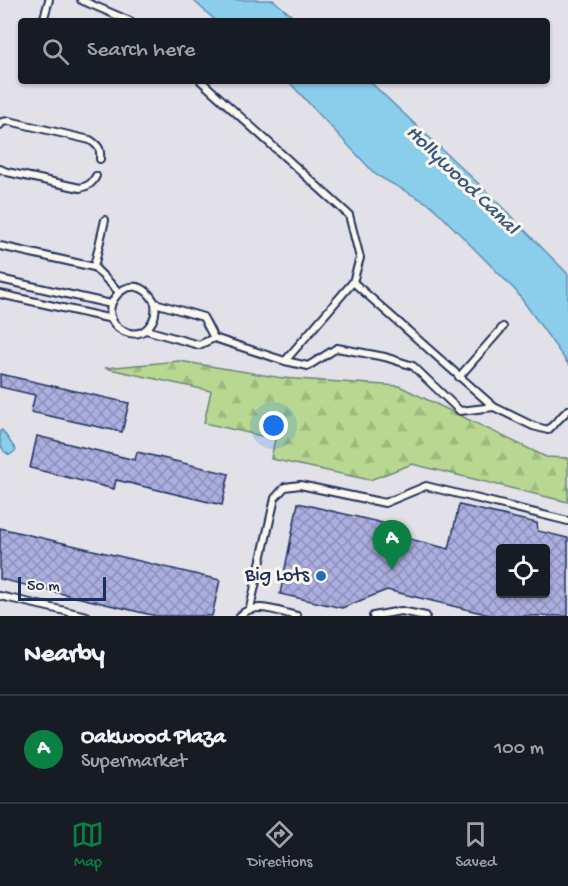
<!DOCTYPE html>
<style>
:root{--surface:#171b24;--page:#242831;--text:#f1f3f6;--muted:#9ea1a6;--line:#363941;--accent:#0b8043}
body{margin:0;font-family:"Gochi Hand",sans-serif;background:var(--page);color:var(--text)}
.controls{position:absolute;right:18px;bottom:18px;display:grid;overflow:hidden;border-radius:6px;box-shadow:0 2px 4px #0004}
.controls button{width:54px;height:54px;display:grid;place-items:center;padding:0;border:0;border-bottom:2px solid var(--line);background:var(--surface);color:var(--text);font:30px sans-serif}
.scale{position:absolute;left:18px;bottom:15px;width:88px;box-sizing:border-box;padding-left:6px;border:3px solid #1b2f5e;border-top:0;font-size:16px;line-height:21px;white-space:nowrap;color:#1b2f5e;-webkit-text-stroke:4px #fbf7ec;paint-order:stroke}
.you{position:absolute;left:274px;top:426px;width:21px;height:21px;margin:-15px;border:4px solid #fff;border-radius:50%;background:#1a73e8;box-shadow:0 0 0 9px #1a73e833}
.badge{display:grid;place-items:center;width:39px;height:39px;border-radius:50%;background:var(--accent);color:#fff;font-size:20px;font-weight:700}
.pin{position:absolute;translate:-50% -50px;filter:drop-shadow(0 2px 3px #0008)}
.pin::after{content:'';position:absolute;top:32px;width:21px;height:18px;background:inherit;clip-path:polygon(0 0,100% 0,50% 100%)}
.list{margin:0;padding:0;list-style:none}
h2{display:flex;justify-content:space-between;align-items:center;height:78px;margin:0;padding:0 24px;font-size:26px}
h2 small{font-size:20px;font-weight:400;color:var(--muted)}
.list li{display:grid;grid-template-columns:39px 1fr auto;gap:18px;align-items:center;box-sizing:border-box;height:108px;padding:0 24px;border-top:2px solid var(--line)}
.list b{display:block;font-size:22px;white-space:nowrap}
.list p{margin:0;font-size:20px;white-space:nowrap;color:var(--muted)}
.list em{font-size:20px;font-style:normal;color:var(--muted)}
.icon{flex:none;width:33px;height:33px;fill:none;stroke:currentColor;stroke-width:2;stroke-linecap:round;stroke-linejoin:round}
.map{position:relative;flex:none;width:568px;height:616px;overflow:hidden}
.search{position:absolute;background:var(--surface);box-shadow:0 2px 4px #0004;left:18px;right:18px;top:18px;height:66px;display:flex;align-items:center;gap:15px;box-sizing:border-box;padding:0 21px;border-radius:6px;color:var(--muted);font-size:22px}
.sheet{height:186px;background:var(--surface)}
nav{display:flex;justify-content:space-around;align-items:center;box-sizing:border-box;height:84px;border-top:2px solid var(--line);background:var(--surface);font-size:16px;color:var(--muted)}
nav a{display:grid;justify-items:center;gap:3px}
nav .on{color:var(--accent)}
.map>svg:first-child{display:block}
.forest{fill:url(#forest-firs);stroke:#6a8478;stroke-width:1.5}
.water{fill:#8bceec;stroke:#5e8eb3;stroke-width:1.5}
.building{fill:url(#building-cross-hatch);stroke:#1b2f5e;stroke-width:1.5;fill-rule:evenodd}
.lines{fill:none;stroke-linecap:round;stroke-linejoin:round}
.lane-casing{stroke:#1b2f5e;stroke-width:10}
.lane{stroke:#fbf7ec;stroke-width:6}
.poi-dot{fill:#1f6fb2;stroke:#fbf7ec;stroke-width:2}
.labels{text-anchor:middle;dominant-baseline:central;stroke-width:6;stroke-linejoin:round;paint-order:stroke}
.poi-label{font-size:20px;fill:#1b2f5e;stroke:#fbf7ec;text-anchor:end}
.water-label{font-size:21px;font-style:italic;fill:#375782;stroke:#fbf7ec}
</style>
<div class="map">
<svg width="568" height="616" viewBox="0 0 568 616">
<defs>
<pattern id="forest-firs" width="22" height="20" patternUnits="userSpaceOnUse" patternTransform="scale(1.5)"><rect width="22" height="20" fill="#b8d891"/><path d="M5 1l3.5 6h-7zM16 11l3.5 6h-7z" fill="#9eba7f"/></pattern>
<pattern id="building-cross-hatch" width="8" height="8" patternUnits="userSpaceOnUse" patternTransform="scale(1.5)"><rect width="8" height="8" fill="#acaedf"/><path d="M0 0l8 8M0 8l8-8" fill="none" stroke="#8b8eb8"/></pattern>
</defs>
<rect width="100%" height="100%" fill="#e3e1e8"/>
<filter id="ink" filterUnits="userSpaceOnUse"><feTurbulence type="fractalNoise" baseFrequency=".0167" numOctaves="2"/><feDisplacementMap in="SourceGraphic" scale="12" xChannelSelector="R" yChannelSelector="G"/><feConvolveMatrix kernelMatrix="1 2 1 2 8 2 1 2 1" color-interpolation-filters="sRGB"/></filter>
<g filter="url(#ink)">
<path class="forest" d="M 179,361 L 282,378 L 399,386 L 546,457 L 568,458 L 568,502 L 412,464 L 370,480 L 271,459 L 275,439 L 204,423 L 211,391 L 105,368 Z"/>
<g class="water">
<path d="M 193,0 L 273,0 L 298,21 L 216,21 Z"/>
<path d="M 288,81 L 369,81 L 481,186 L 568,274 L 568,364 L 516,291 L 431,205 L 376,175 Z"/>
<path d="M 2,430 L 16,450 L 10,455 C 0,451 0,443 0,431 Z"/>
</g>
<g class="building">
<path d="M 0,374 L 129,403 L 122,432 L 31,412 L 35,395 L 0,387 Z"/>
<path d="M 37,436 L 135,460 L 137,452 L 229,474 L 222,505 L 116,480 L 114,489 L 30,468 Z"/>
<path d="M 298,503 L 396,526 L 398,536 L 449,549 L 459,505 L 537,523 L 538,531 L 568,538 L 568,616 L 494,616 L 387,590 L 342,608 L 280,594 ZM 501,549 L 546,549 L 546,594 L 501,594 Z"/>
<path d="M 0,528 L 220,580 L 212,616 L 156,616 L 0,579 Z"/>
</g>
<g class="lines">
<g class="lane-casing">
<g id="lane">
<path d="M 81,0 L 130,21"/>
<path d="M 43,21 L 49,0"/>
<path d="M 201,81 L 349,215 L 360,258 L 353,282 L 285,361 L 214,338"/>
<path d="M 0,125 L 2,122 L 9,121 L 90,140 C 99,146 101,149 100,159"/>
<path d="M 0,169 L 7,172 L 80,188 C 88,186 92,184 96,176"/>
<path d="M 0,246 L 94,267 L 119,292"/>
<path d="M 94,267 L 105,220"/>
<path d="M 0,279 L 111,304"/>
<path d="M 0,294 L 112,319"/>
<path d="M 146,330 L 199,345 L 214,338 L 203,317 L 155,303 C 132,259 86,316 126,332 C 145,339 158,320 155,303"/>
<path d="M 285,361 L 308,366 L 337,348 L 385,357 L 413,366 L 460,411 L 494,407 L 353,282"/>
<path d="M 459,377 L 503,327"/>
<path d="M 494,407 L 533,426 L 548,430 L 568,410"/>
<path d="M 0,596 L 87,616"/>
<path d="M 250,608 L 275,498 L 285,487 L 300,485 L 385,503 L 426,486 L 568,521"/>
<path d="M 240,616 C 254,600 279,612 297,616"/>
<path d="M 373,616 L 401,611 L 426,616"/>
</g>
</g>
<use href="#lane" class="lane"/>
</g>
</g>
<circle class="poi-dot" cx="321" cy="576" r="6"/>
<g class="labels">
<g class="poi-label">
<text x="309" y="576">Big Lots</text>
</g>
<g class="water-label">
<text transform="translate(461 181) rotate(44)">Hollywood Canal</text>
</g>
</g>
</svg>
<div class="controls">
<button><svg class="icon" aria-label="locate" viewBox="0 0 24 24"><circle cx="12" cy="12" r="6"/><path d="M12 2v4M12 18v4M2 12h4M18 12h4"/></svg></button>
</div>
<div class="scale">50 m</div>
<div class="you"></div>
<div class="pin badge" style="left:392px;top:570px">A</div>
<div class="search"><svg class="icon" aria-label="search" viewBox="0 0 24 24"><circle cx="10" cy="10" r="6"/><path d="M15 15l6 6"/></svg>Search here</div>
</div>
<section class="sheet">
<h2>Nearby<small></small></h2>
<ul class="list">
<li><span class="badge">A</span><div><b>Oakwood Plaza</b><p>Supermarket</p></div><em>100 m</em></li>
</ul>
</section>
<nav>
<a class="on"><svg class="icon" aria-label="map" viewBox="0 0 24 24"><path d="M3 6l6-2 6 2 6-2v14l-6 2-6-2-6 2zM9 4v14M15 6v14"/></svg>Map</a>
<a><svg class="icon" aria-label="directions" viewBox="0 0 24 24"><path d="M12 3l9 9-9 9-9-9zM9 14v-3h6M13 9l2 2-2 2"/></svg>Directions</a>
<a><svg class="icon" aria-label="saved" viewBox="0 0 24 24"><path d="M7 4h10v16l-5-4-5 4z"/></svg>Saved</a>
</nav>
